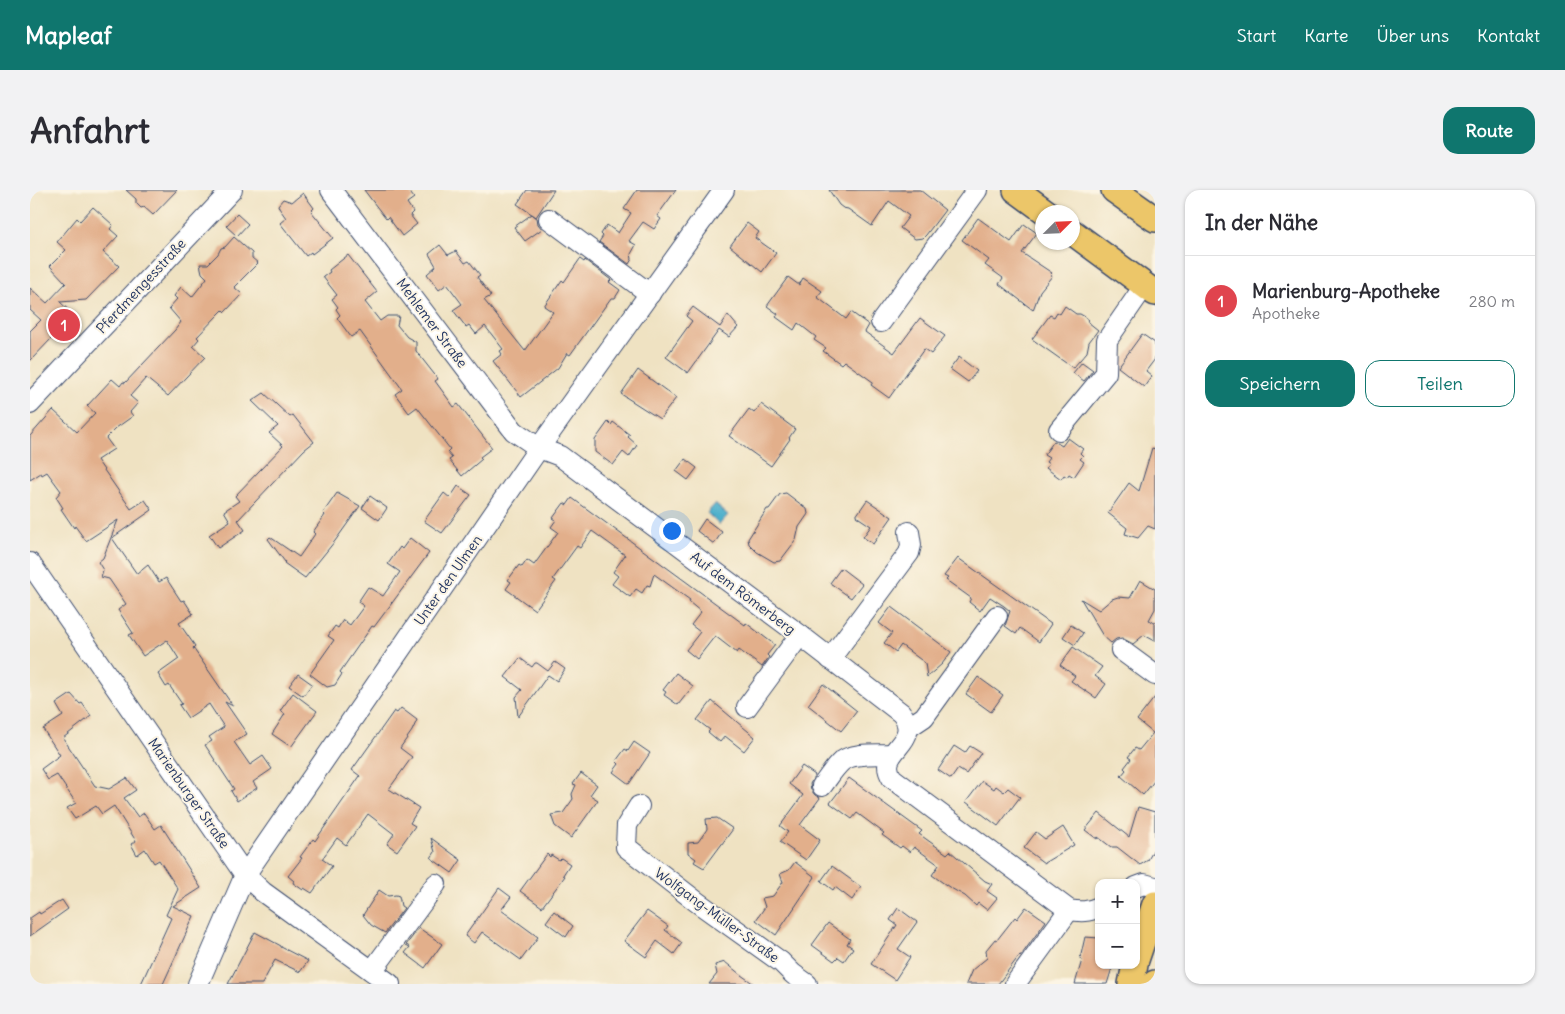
<!DOCTYPE html>
<html lang="de">
<meta charset="utf-8">
<style>
:root{--surface:#fff;--page:#f2f2f3;--text:#2b2b33;--muted:#7c7c81;--line:#e1e1e2;--accent:#0f766e}
body{margin:0;font-family:Delius,sans-serif;background:var(--page);color:var(--text)}
.controls{position:absolute;right:15px;bottom:15px;display:grid;overflow:hidden;border-radius:10px;box-shadow:0 1px 4px #0004}
.controls button{width:45px;height:45px;display:grid;place-items:center;padding:0;border:0;border-bottom:1px solid var(--line);background:var(--surface);color:var(--text);font:25px sans-serif}
.compass{position:absolute;left:1005px;top:15px;width:45px;height:45px;border-radius:50%;background:var(--surface);box-shadow:0 1px 4px #0004;rotate:66deg}
.you{position:absolute;left:641px;top:340px;width:18px;height:18px;margin:-12px;border:4px solid #fff;border-radius:50%;background:#1a73e8;box-shadow:0 0 0 8px #1a73e833}
.badge{display:grid;place-items:center;width:32px;height:32px;border-radius:50%;background:var(--accent);color:#fff;font-size:16px;font-weight:700}
.pin{position:absolute;translate:-50% -50%;border:2px solid #fff;box-shadow:0 1px 5px #0006}
.list{margin:0;padding:0;list-style:none}
h2{display:flex;justify-content:space-between;align-items:center;height:65px;margin:0;padding:0 20px;font-size:21px}
h2 small{font-size:16px;font-weight:400;color:var(--muted)}
.list li{display:grid;grid-template-columns:32px 1fr auto;gap:15px;align-items:center;box-sizing:border-box;height:90px;padding:0 20px;border-top:1px solid var(--line)}
.list b{display:block;font-size:19px;white-space:nowrap}
.list p{margin:0;font-size:16px;white-space:nowrap;color:var(--muted)}
.list em{font-size:16px;font-style:normal;color:var(--muted)}
.actions{display:flex;gap:10px;padding:15px 20px}
.actions a{flex:1;padding:11px 0;border:1px solid var(--accent);border-radius:15px;text-align:center;font-size:18px;color:var(--accent)}
.actions .main{background:var(--accent);color:#fff}
.map{position:relative;flex:none;width:1125px;height:794px;overflow:hidden;border-radius:15px}
header{display:flex;align-items:center;gap:30px;box-sizing:border-box;height:70px;padding:0 25px;background:var(--accent);color:#fff}
header strong{font-size:24px}
nav{display:flex;gap:28px;margin-inline-start:auto;font-size:18px}
.intro{display:flex;align-items:center;justify-content:space-between;box-sizing:border-box;height:120px;padding:0 30px}
h1{margin:0;font-size:35px}
.button{padding:12px 22px;border-radius:15px;background:var(--accent);color:#fff;font-size:18px;font-weight:700}
main{display:flex;gap:30px;padding:0 30px}
aside{flex:1;background:var(--surface);border-radius:15px;box-shadow:0 1px 4px #0004}
.map>svg:first-child{display:block}
.water{fill:#4cafcb;stroke:#346f94}
.building{fill:#e2af8b}
.lines{fill:none;stroke-linecap:round;stroke-linejoin:round}
.minor-casing{stroke:#3b4a6d;stroke-width:22}
.major-casing{stroke:#3b4a6d;stroke-width:28}
.minor{stroke:#fff;stroke-width:20}
.major{stroke:#ecc669;stroke-width:25}
.labels{text-anchor:middle;dominant-baseline:central;stroke-width:4;stroke-linejoin:round;paint-order:stroke}
.street-label{font-size:14px;fill:#1b2f5e;stroke:#fcf5e5}
</style>
<header>
<strong>Mapleaf</strong>
<nav><a>Start</a><a>Karte</a><a>Über uns</a><a>Kontakt</a></nav>
</header>
<div class="intro"><h1>Anfahrt</h1><a class="button">Route</a></div>
<main>
<div class="map">
<svg width="1125" height="794" viewBox="0 0 1125 794">
<rect width="100%" height="100%" fill="#fcf5e5"/>
<filter id="ink" filterUnits="userSpaceOnUse"><feTurbulence type="fractalNoise" baseFrequency=".02" numOctaves="2"/><feDisplacementMap in="SourceGraphic" scale="10" xChannelSelector="R" yChannelSelector="G"/><feConvolveMatrix kernelMatrix="1 2 1 2 8 2 1 2 1" color-interpolation-filters="sRGB"/></filter>
<filter id="wash" filterUnits="userSpaceOnUse"><feTurbulence type="fractalNoise" baseFrequency=".0096" numOctaves="4" result="noise"/><feDisplacementMap in="SourceGraphic" scale="20" xChannelSelector="R" yChannelSelector="G"/><feGaussianBlur stdDeviation="1.12" result="paint"/><feColorMatrix in="noise" values="0 0 0 0 0 0 0 0 0 0 0 0 0 0 0 0 0 1.4 0 .05"/><feComposite in="paint" operator="in"/></filter>
<g filter="url(#wash)">
<rect width="100%" height="100%" fill="#efe2c2"/>
<path class="water" d="M 685,314 L 698,325 L 689,335 L 677,323 Z"/>
<g id="blocks">
<g class="building">
<path d="M 96,0 L 147,0 L 123,25 L 114,17 L 111,18 L 106,13 L 106,9 Z"/>
<path d="M 334,0 L 378,0 L 384,8 L 377,13 L 383,22 L 380,25 L 387,34 L 372,46 L 358,27 L 356,29 Z"/>
<path d="M 497,0 L 524,0 L 506,27 L 487,14 Z"/>
<path d="M 607,0 L 646,0 L 627,26 L 631,29 L 624,39 L 613,32 L 599,51 L 606,55 L 601,64 L 602,69 L 599,74 L 569,52 L 573,46 L 571,44 L 577,35 L 588,43 L 601,23 L 594,19 Z"/>
<path d="M 799,0 L 890,0 L 915,20 L 896,45 L 893,48 L 885,49 L 870,38 L 879,26 L 859,11 L 842,36 L 818,19 L 813,18 L 809,15 Z"/>
<path d="M 273,3 L 284,18 L 281,21 L 303,48 L 282,64 L 281,62 L 276,66 L 250,33 L 256,28 L 249,18 L 248,15 L 253,9 L 262,12 Z"/>
<path d="M 63,17 L 83,35 L 80,39 L 88,46 L 73,62 L 89,76 L 56,110 L 30,112 L 44,125 L 0,171 L 0,141 L 11,130 L 0,120 L 0,98 L 17,113 L 36,93 L 20,76 L 36,60 L 27,52 L 47,28 L 50,31 Z"/>
<path d="M 207,24 L 218,34 L 207,46 L 196,36 Z"/>
<path d="M 502,24 L 507,28 L 508,34 L 512,39 L 495,51 L 484,37 Z"/>
<path d="M 948,28 L 981,52 L 994,34 L 1007,43 L 992,63 L 1022,83 L 1020,85 L 1022,86 L 1010,101 L 1003,120 L 969,94 L 973,88 L 955,75 L 959,70 L 932,50 Z"/>
<path d="M 717,33 L 729,42 L 725,48 L 746,63 L 732,82 L 700,56 Z"/>
<path d="M 204,47 L 222,63 L 222,68 L 228,73 L 204,97 L 212,104 L 195,122 L 193,120 L 188,125 L 167,147 L 169,149 L 163,156 L 175,167 L 138,206 L 116,188 L 100,206 L 108,213 L 100,222 L 103,226 L 86,238 L 76,248 L 84,259 L 67,270 L 101,319 L 115,310 L 122,320 L 82,348 L 107,384 L 118,375 L 129,392 L 136,388 L 151,411 L 154,410 L 163,424 L 149,433 L 165,456 L 163,458 L 203,516 L 195,512 L 217,544 L 204,552 L 220,575 L 233,566 L 242,579 L 223,592 L 227,598 L 207,611 L 201,601 L 204,599 L 175,555 L 182,551 L 179,547 L 194,537 L 179,514 L 158,528 L 149,515 L 152,514 L 139,495 L 136,497 L 128,484 L 149,469 L 137,450 L 113,466 L 99,445 L 103,443 L 88,420 L 96,414 L 79,389 L 71,387 L 73,380 L 68,372 L 73,368 L 88,330 L 56,351 L 45,336 L 44,338 L 31,319 L 33,318 L 26,307 L 31,301 L 17,282 L 12,285 L 11,283 L 0,290 L 0,246 L 23,220 L 47,242 L 65,223 L 57,216 L 82,189 L 90,196 L 93,192 L 95,193 L 145,140 L 151,132 L 139,118 L 147,109 L 144,106 L 151,97 L 162,107 L 177,88 L 172,83 L 170,74 L 178,74 L 188,64 L 191,58 L 195,57 Z"/>
<path d="M 410,55 L 418,65 L 426,61 L 435,73 L 439,71 L 450,85 L 447,87 L 461,106 L 454,110 L 495,161 L 523,122 L 514,116 L 532,90 L 534,92 L 550,69 L 554,72 L 555,70 L 581,90 L 579,92 L 590,100 L 585,108 L 581,108 L 540,165 L 537,163 L 528,178 L 491,207 L 463,171 L 472,164 L 470,161 L 473,159 L 455,136 L 446,144 L 439,135 L 436,137 L 423,120 L 432,114 L 417,94 L 409,100 L 397,84 L 406,76 L 399,64 Z"/>
<path d="M 318,65 L 347,102 L 335,112 L 350,131 L 357,126 L 369,126 L 367,135 L 377,147 L 386,152 L 386,161 L 408,189 L 405,191 L 424,217 L 428,214 L 462,258 L 450,267 L 452,269 L 432,286 L 419,270 L 422,268 L 417,262 L 420,259 L 387,217 L 379,223 L 365,204 L 372,199 L 330,141 L 321,147 L 307,128 L 310,125 L 306,119 L 308,117 L 302,109 L 307,105 L 293,87 L 300,82 L 299,80 Z"/>
<path d="M 758,87 L 769,95 L 773,88 L 792,101 L 787,107 L 816,129 L 821,122 L 839,135 L 835,142 L 864,163 L 890,128 L 915,146 L 901,164 L 894,159 L 859,208 L 841,195 L 843,192 L 814,171 L 811,174 L 793,161 L 796,158 L 784,150 L 786,147 L 768,133 L 764,140 L 746,127 L 748,124 L 737,116 Z"/>
<path d="M 1035,116 L 1046,124 L 1050,124 L 1057,128 L 1058,132 L 1068,140 L 1059,152 L 1057,162 L 1043,178 L 1002,149 L 1020,125 L 1024,127 L 1027,122 L 1030,124 Z"/>
<path d="M 663,117 L 690,137 L 698,125 L 708,137 L 699,147 L 689,140 L 658,183 L 636,167 L 662,131 L 656,126 Z"/>
<path d="M 1112,144 L 1125,153 L 1125,169 L 1116,181 L 1122,186 L 1114,197 L 1088,177 Z"/>
<path d="M 929,167 L 947,181 L 938,192 L 920,179 Z"/>
<path d="M 1052,172 L 1063,180 L 1054,191 L 1043,183 Z"/>
<path d="M 608,180 L 646,208 L 630,229 L 591,204 Z"/>
<path d="M 234,203 L 260,227 L 263,225 L 284,252 L 274,260 L 208,330 L 215,340 L 188,358 L 179,345 L 200,331 L 194,321 L 209,311 L 205,306 L 253,256 L 239,243 L 248,236 L 222,211 Z"/>
<path d="M 731,214 L 765,239 L 759,248 L 760,249 L 741,276 L 699,246 L 719,219 L 724,223 Z"/>
<path d="M 578,232 L 581,235 L 583,232 L 600,245 L 598,247 L 607,255 L 599,267 L 593,262 L 583,275 L 565,262 L 565,250 Z"/>
<path d="M 1038,248 L 1053,259 L 1050,263 L 1053,266 L 1050,269 L 1054,272 L 1044,287 L 1039,284 L 1037,287 L 1034,285 L 1031,289 L 1016,278 L 1019,274 L 1016,272 L 1019,268 L 1014,265 L 1024,251 L 1032,256 Z"/>
<path d="M 1122,258 L 1125,259 L 1125,339 L 1118,336 L 1108,348 L 1095,344 L 1097,338 L 1078,323 L 1099,293 L 1109,301 Z"/>
<path d="M 655,269 L 667,278 L 658,290 L 646,281 Z"/>
<path d="M 428,296 L 441,305 L 412,343 L 394,331 L 414,303 L 420,308 Z"/>
<path d="M 307,303 L 330,316 L 305,351 L 275,388 L 254,373 L 255,372 L 238,349 L 240,347 L 269,367 L 285,344 L 283,342 L 295,325 L 293,323 Z"/>
<path d="M 756,303 L 777,319 L 778,324 L 769,337 L 766,350 L 750,371 L 744,372 L 727,362 L 719,354 L 718,349 L 737,319 L 739,319 L 750,304 Z"/>
<path d="M 340,306 L 357,318 L 349,330 L 332,318 Z"/>
<path d="M 542,308 L 715,435 L 716,433 L 745,455 L 737,465 L 739,467 L 732,477 L 709,460 L 707,463 L 685,446 L 667,469 L 656,460 L 670,442 L 661,435 L 671,422 L 659,412 L 660,410 L 624,384 L 620,396 L 617,395 L 612,403 L 606,399 L 600,407 L 582,394 L 588,386 L 583,382 L 595,365 L 562,341 L 550,358 L 547,356 L 523,389 L 526,391 L 505,420 L 476,399 L 481,392 L 478,390 L 489,375 L 492,377 L 497,370 L 504,375 L 528,342 L 521,337 L 526,330 L 523,328 L 534,313 L 537,315 Z"/>
<path d="M 837,310 L 862,327 L 843,354 L 833,347 L 841,336 L 826,326 Z"/>
<path d="M 675,329 L 692,342 L 684,354 L 667,341 Z"/>
<path d="M 380,348 L 399,363 L 362,413 L 361,412 L 362,413 L 344,437 L 342,436 L 310,482 L 312,484 L 305,495 L 297,497 L 280,484 L 304,450 L 298,446 L 305,436 L 308,438 L 313,430 L 320,435 L 334,416 L 328,412 L 338,397 L 353,406 L 370,382 L 358,374 L 370,357 L 372,359 Z"/>
<path d="M 928,368 L 1021,434 L 1009,452 L 990,438 L 986,444 L 975,436 L 980,421 L 974,416 L 960,407 L 950,421 L 939,412 L 941,408 L 916,390 L 918,388 L 914,386 Z"/>
<path d="M 811,378 L 832,394 L 821,408 L 800,393 Z"/>
<path d="M 1110,390 L 1125,399 L 1125,419 L 1119,430 L 1125,433 L 1125,451 L 1114,445 L 1103,454 L 1092,448 L 1086,449 L 1081,453 L 1073,446 L 1051,409 L 1069,420 L 1082,409 L 1088,407 L 1100,408 Z"/>
<path d="M 861,417 L 921,462 L 912,474 L 897,487 L 895,473 L 871,455 L 866,462 L 854,453 L 862,443 L 849,433 Z"/>
<path d="M 1041,435 L 1053,443 L 1045,455 L 1033,447 Z"/>
<path d="M 1043,457 L 1072,477 L 1065,486 L 1076,494 L 1066,508 L 1041,491 L 1045,486 L 1030,475 Z"/>
<path d="M 490,468 L 502,477 L 505,473 L 507,473 L 518,481 L 525,472 L 535,479 L 527,491 L 518,485 L 488,527 L 486,507 L 492,500 L 475,487 Z"/>
<path d="M 646,483 L 663,496 L 648,515 L 634,505 L 636,502 L 633,500 Z"/>
<path d="M 268,484 L 282,494 L 273,506 L 259,496 Z"/>
<path d="M 948,487 L 973,505 L 961,522 L 936,504 Z"/>
<path d="M 793,494 L 827,521 L 811,541 L 778,515 Z"/>
<path d="M 263,503 L 287,521 L 261,557 L 242,544 L 255,524 L 250,521 Z"/>
<path d="M 41,504 L 50,514 L 52,513 L 61,526 L 33,548 L 65,596 L 79,599 L 97,588 L 106,600 L 94,608 L 108,627 L 114,623 L 125,639 L 131,635 L 171,698 L 143,716 L 164,726 L 133,794 L 111,794 L 141,728 L 136,725 L 148,699 L 129,670 L 124,673 L 115,659 L 107,665 L 101,654 L 106,651 L 84,616 L 72,624 L 66,616 L 45,629 L 37,618 L 46,613 L 27,585 L 18,590 L 11,579 L 30,565 L 13,539 L 33,526 L 26,514 Z"/>
<path d="M 1125,507 L 1125,590 L 1113,605 L 1091,586 L 1096,580 L 1094,578 L 1101,569 L 1098,567 L 1105,558 L 1109,560 L 1123,543 L 1107,530 Z"/>
<path d="M 682,511 L 725,547 L 714,561 L 695,546 L 690,552 L 678,542 L 680,540 L 667,530 Z"/>
<path d="M 371,518 L 387,530 L 382,541 L 370,558 L 382,567 L 359,599 L 389,618 L 380,633 L 385,636 L 367,661 L 357,654 L 364,644 L 338,624 L 316,655 L 307,648 L 292,669 L 302,676 L 282,703 L 274,698 L 273,700 L 263,693 L 264,691 L 258,686 L 272,668 L 270,667 L 283,649 L 285,651 L 330,586 L 322,580 L 364,521 L 367,523 Z"/>
<path d="M 604,552 L 620,563 L 599,594 L 583,582 L 589,574 L 586,571 L 595,559 L 598,561 Z"/>
<path d="M 924,556 L 935,563 L 940,556 L 951,563 L 936,584 L 928,579 L 921,589 L 908,580 Z"/>
<path d="M 772,576 L 785,585 L 780,594 L 781,600 L 785,605 L 790,608 L 770,635 L 790,650 L 776,670 L 750,652 L 758,642 L 750,636 L 773,605 L 759,594 Z"/>
<path d="M 551,583 L 567,595 L 560,605 L 568,610 L 541,648 L 525,636 L 521,625 L 533,623 L 543,609 L 542,604 L 546,595 L 543,594 Z"/>
<path d="M 819,588 L 892,641 L 889,644 L 917,664 L 920,661 L 955,691 L 962,694 L 957,701 L 967,708 L 957,720 L 948,713 L 946,716 L 935,706 L 919,697 L 902,685 L 909,675 L 884,657 L 880,662 L 872,656 L 870,658 L 852,645 L 854,643 L 827,623 L 822,629 L 800,613 Z"/>
<path d="M 952,591 L 964,599 L 966,596 L 974,602 L 978,598 L 990,607 L 968,636 L 936,612 Z"/>
<path d="M 1108,617 L 1125,622 L 1125,657 L 1118,670 L 1110,675 L 1087,657 L 1081,657 L 1068,647 L 1067,649 L 1055,640 L 1069,623 L 1099,647 Z"/>
<path d="M 687,628 L 703,639 L 674,678 L 664,672 L 666,669 L 658,663 L 658,653 L 668,652 L 673,645 L 677,639 L 676,629 Z"/>
<path d="M 1033,637 L 1044,655 L 1014,673 L 994,658 L 1006,642 L 1015,649 Z"/>
<path d="M 401,648 L 431,670 L 422,683 L 401,668 L 405,662 Z"/>
<path d="M 517,664 L 520,667 L 521,665 L 529,670 L 531,668 L 540,674 L 533,685 L 535,686 L 512,717 L 490,701 Z"/>
<path d="M 765,672 L 785,687 L 746,745 L 726,730 L 735,717 L 732,708 L 743,706 L 753,692 L 750,684 L 759,680 Z"/>
<path d="M 802,676 L 831,697 L 822,710 L 805,697 L 803,700 L 791,691 Z"/>
<path d="M 469,698 L 481,707 L 471,720 L 508,747 L 491,770 L 452,742 L 444,753 L 435,746 Z"/>
<path d="M 349,700 L 358,706 L 366,705 L 369,706 L 371,716 L 374,718 L 355,743 L 341,735 L 333,725 Z"/>
<path d="M 32,710 L 38,719 L 0,746 L 0,728 L 9,722 L 10,724 Z"/>
<path d="M 996,717 L 1016,731 L 990,767 L 989,766 L 968,794 L 936,794 L 942,780 L 957,768 L 956,760 L 965,749 L 967,750 L 985,727 L 987,729 Z"/>
<path d="M 868,718 L 887,732 L 868,759 L 880,767 L 865,790 L 841,774 L 867,735 L 860,730 Z"/>
<path d="M 524,721 L 543,736 L 536,747 L 516,732 Z"/>
<path d="M 617,721 L 638,736 L 635,740 L 652,753 L 644,764 L 627,751 L 616,767 L 594,751 Z"/>
<path d="M 798,733 L 820,749 L 817,754 L 823,758 L 814,771 L 808,767 L 804,771 L 782,755 Z"/>
<path d="M 389,738 L 412,754 L 395,778 L 375,763 L 380,757 L 376,755 Z"/>
<path d="M 225,742 L 251,756 L 251,757 L 278,771 L 270,782 L 245,770 L 232,794 L 198,794 Z"/>
<path d="M 1055,747 L 1069,748 L 1069,775 L 1082,778 L 1077,794 L 1045,794 L 1052,770 L 1050,769 Z"/>
<path d="M 695,772 L 711,785 L 724,794 L 679,794 L 687,784 L 685,775 Z"/>
</g>
</g>
</g>
<g filter="url(#ink)">
<use href="#blocks" fill-opacity="0" stroke="#3b4a6d" stroke-width="1"/>
<g class="lines">
<g class="minor-casing">
<g id="minor">
<path d="M 301,0 L 484,241 L 509,258 L 530,266 L 770,445 L 871,523 C 895,553 844,560 862,588 L 1039,720 C 1051,722 1058,722 1069,717"/>
<path d="M 519,29 L 620,104"/>
<path d="M 851,132 L 947,0"/>
<path d="M 0,214 L 202,0"/>
<path d="M 1029,240 L 1076,183 L 1077,150 L 1115,95"/>
<path d="M 0,373 L 215,685 L 233,702 L 360,794"/>
<path d="M 1091,460 L 1125,485"/>
<path d="M 800,469 L 879,363 L 881,355 L 879,342"/>
<path d="M 717,517 L 770,445"/>
<path d="M 879,537 L 894,527 L 967,426"/>
<path d="M 792,596 C 798,588 804,578 812,571 C 824,562 848,565 862,564"/>
<path d="M 609,616 L 597,635 L 596,657 L 667,712 L 751,772 L 763,784 L 777,794"/>
<path d="M 1106,697 L 1114,694 L 1125,697"/>
<path d="M 342,781 L 406,694"/>
<path d="M 168,794 L 215,685 L 509,258 L 694,0"/>
<path d="M 985,794 L 1039,720"/>
</g>
</g>
<g class="major-casing">
<g id="major">
<path d="M 986,0 L 1016,22"/>
<path d="M 1084,0 L 1125,29"/>
<path d="M 1042,42 L 1125,103"/>
<path d="M 1106,770 L 1125,714"/>
<path d="M 1101,794 L 1105,775"/>
<path d="M 1124,794 L 1125,793"/>
</g>
</g>
<use href="#minor" class="minor"/>
<use href="#major" class="major"/>
</g>
</g>
<g class="labels">
<g class="street-label">
<text transform="translate(111 96) rotate(-47)">Pferdmengesstraße</text>
<text transform="translate(402 133) rotate(53)">Mehlemer Straße</text>
<text transform="translate(418 390) rotate(-55)">Unter den Ulmen</text>
<text transform="translate(713 403) rotate(37)">Auf dem Römerberg</text>
<text transform="translate(159 603) rotate(55)">Marienburger Straße</text>
<text transform="translate(687 725) rotate(36)">Wolfgang-Müller-Straße</text>
</g>
</g>
</svg>
<div class="controls">
<button>+</button>
<button>−</button>
</div>
<svg class="compass" viewBox="-18 -18 36 36"><path d="M0-13l5 13h-10z" fill="#e53935"/><path d="M0 13l5-13h-10z" fill="#7c7c81"/></svg>
<div class="you"></div>
<div class="pin badge" style="left:34px;top:135px;background:#e0444e">1</div>
</div>
<aside>
<h2>In der Nähe<small></small></h2>
<ul class="list">
<li><span class="badge" style="background:#e0444e">1</span><div><b>Marienburg-Apotheke</b><p>Apotheke</p></div><em>280 m</em></li>
</ul>
<div class="actions"><a class="main">Speichern</a><a>Teilen</a></div>
</aside>
</main>
